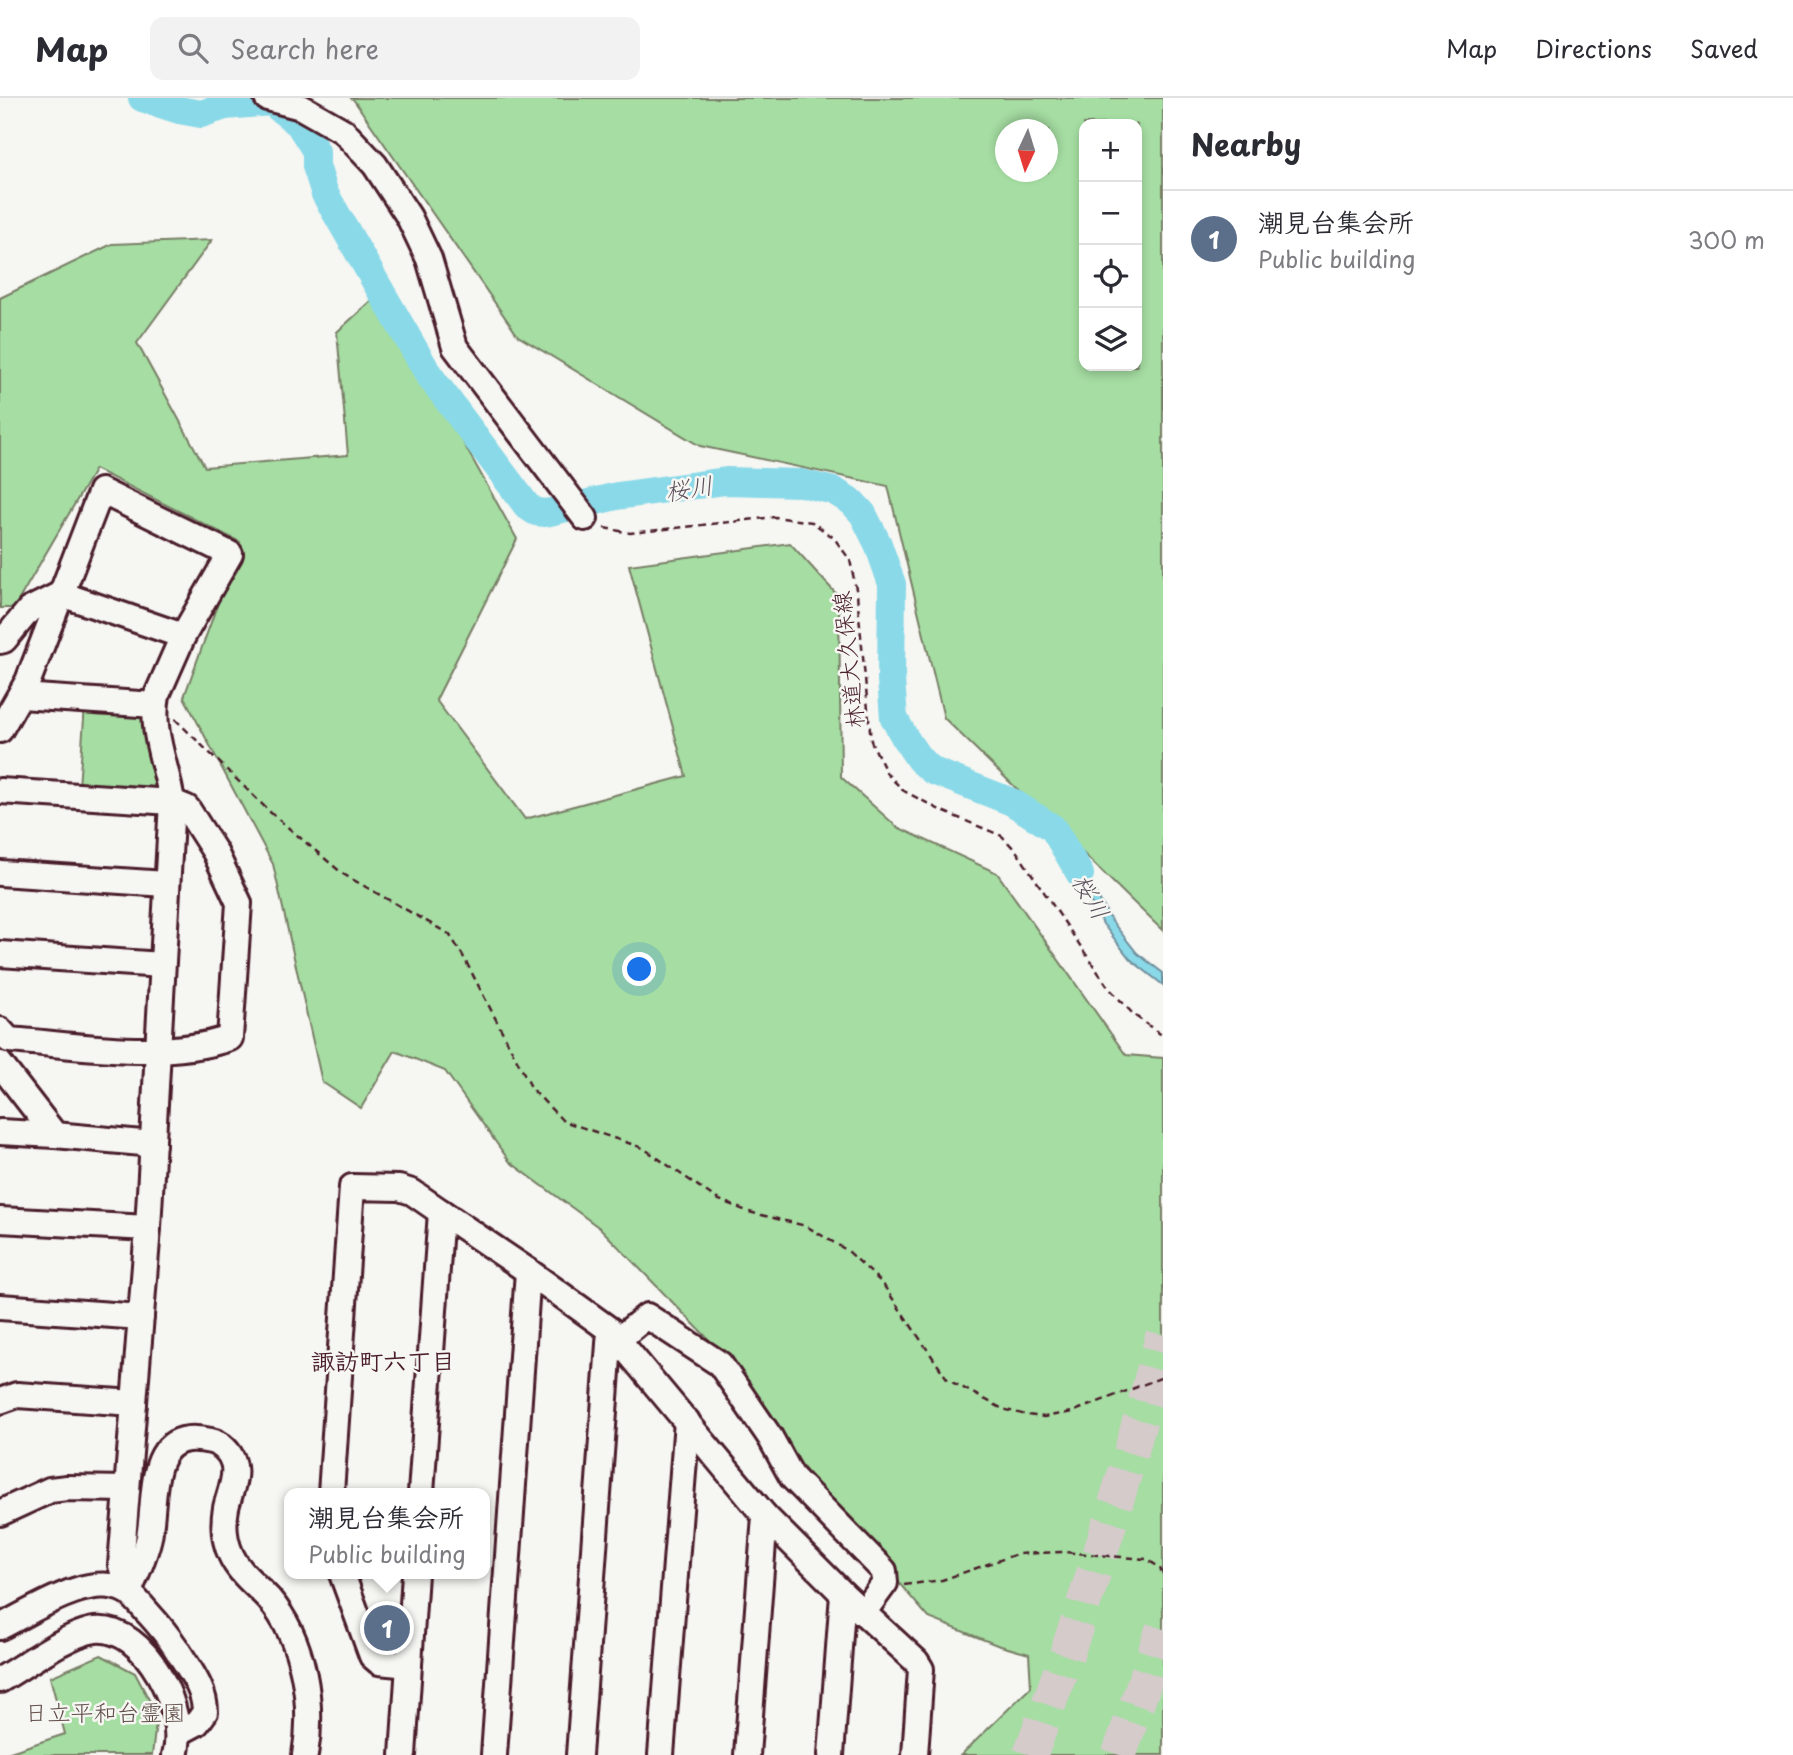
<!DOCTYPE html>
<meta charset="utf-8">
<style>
:root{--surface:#fff;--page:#f2f2f3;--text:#2b2b33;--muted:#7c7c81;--line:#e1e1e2;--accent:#c8321e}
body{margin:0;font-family:"Playpen Sans","Klee One",sans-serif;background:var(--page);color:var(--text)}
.controls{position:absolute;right:21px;top:21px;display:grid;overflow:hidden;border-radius:14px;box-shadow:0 4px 10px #0003}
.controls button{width:63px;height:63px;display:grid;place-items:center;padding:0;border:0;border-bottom:2px solid var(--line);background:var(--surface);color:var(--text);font:35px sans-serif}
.compass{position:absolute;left:995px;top:21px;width:63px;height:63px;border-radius:50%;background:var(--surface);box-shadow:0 4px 10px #0003;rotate:184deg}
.you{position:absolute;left:640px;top:872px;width:24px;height:24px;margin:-18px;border:5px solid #fff;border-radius:50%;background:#1a73e8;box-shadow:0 0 0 10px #1a73e833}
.badge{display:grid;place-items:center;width:46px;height:46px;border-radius:50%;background:var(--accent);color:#fff;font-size:23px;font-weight:700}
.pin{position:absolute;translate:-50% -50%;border:4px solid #fff;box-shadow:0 2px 7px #0006}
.popup{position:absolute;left:284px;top:1390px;width:206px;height:91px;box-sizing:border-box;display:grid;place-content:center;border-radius:14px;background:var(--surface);filter:drop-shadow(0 2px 5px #0005);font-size:23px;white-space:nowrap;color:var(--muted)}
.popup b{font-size:26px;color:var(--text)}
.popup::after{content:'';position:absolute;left:50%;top:100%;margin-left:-14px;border:14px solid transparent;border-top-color:var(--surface)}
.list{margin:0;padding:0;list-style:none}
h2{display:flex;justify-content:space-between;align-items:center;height:91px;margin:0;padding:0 28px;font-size:30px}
h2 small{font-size:23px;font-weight:400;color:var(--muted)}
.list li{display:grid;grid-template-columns:46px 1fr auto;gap:21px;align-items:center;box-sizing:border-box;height:98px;padding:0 28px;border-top:2px solid var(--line)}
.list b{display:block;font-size:26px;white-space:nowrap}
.list p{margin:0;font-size:23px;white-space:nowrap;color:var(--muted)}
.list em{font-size:23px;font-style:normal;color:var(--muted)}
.icon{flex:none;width:38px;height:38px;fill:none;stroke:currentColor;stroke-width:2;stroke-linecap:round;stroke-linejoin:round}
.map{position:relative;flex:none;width:1163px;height:1657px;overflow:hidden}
header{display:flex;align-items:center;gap:42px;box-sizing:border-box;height:98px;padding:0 35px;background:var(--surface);border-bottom:2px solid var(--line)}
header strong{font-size:33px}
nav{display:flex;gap:38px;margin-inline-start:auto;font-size:24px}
.search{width:490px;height:63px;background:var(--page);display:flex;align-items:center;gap:18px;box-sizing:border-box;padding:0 24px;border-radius:14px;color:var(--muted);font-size:26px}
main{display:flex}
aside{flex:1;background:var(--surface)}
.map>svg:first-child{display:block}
.green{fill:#a5dda2;stroke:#787e66;stroke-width:2;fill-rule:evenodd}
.water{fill:#8ad9e8;stroke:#708f9c;stroke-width:2}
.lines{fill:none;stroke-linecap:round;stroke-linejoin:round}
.river{stroke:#8ad9e8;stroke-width:28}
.building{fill:#dcbb8f;stroke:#4a1f2b;stroke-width:2}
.highway-tunnel{stroke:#d4cbca;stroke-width:35;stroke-dasharray:35 18;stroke-linecap:butt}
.minor-casing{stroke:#4a1f2b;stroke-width:30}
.path{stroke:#4a1f2b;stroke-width:2.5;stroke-dasharray:7 5;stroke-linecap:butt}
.minor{stroke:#f6f6f2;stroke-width:24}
.labels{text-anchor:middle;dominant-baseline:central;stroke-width:5;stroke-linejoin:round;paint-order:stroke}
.street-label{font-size:23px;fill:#4a1f2b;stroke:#f6f6f2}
.park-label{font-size:23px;fill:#614e49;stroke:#f6f6f2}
.water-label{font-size:24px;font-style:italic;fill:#5a4e5a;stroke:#f6f6f2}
.neighbourhood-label{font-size:24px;font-weight:bold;fill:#4a1f2b;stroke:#f6f6f2}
</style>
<header>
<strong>Map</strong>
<div class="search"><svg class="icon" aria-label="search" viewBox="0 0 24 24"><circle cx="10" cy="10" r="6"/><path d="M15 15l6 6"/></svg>Search here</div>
<nav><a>Map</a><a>Directions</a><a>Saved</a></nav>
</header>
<main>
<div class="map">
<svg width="1163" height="1657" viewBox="0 0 1163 1657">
<rect width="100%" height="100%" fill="#f6f6f2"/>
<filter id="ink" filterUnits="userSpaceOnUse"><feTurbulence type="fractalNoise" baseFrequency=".0143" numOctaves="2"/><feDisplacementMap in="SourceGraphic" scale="14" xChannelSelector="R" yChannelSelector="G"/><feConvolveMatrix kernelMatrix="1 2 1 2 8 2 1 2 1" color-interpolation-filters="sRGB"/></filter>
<g filter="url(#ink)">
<g class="green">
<path d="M 350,0 L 1163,0 L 1163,833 L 944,620 L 888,388 L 700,348 L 518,238 L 353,1 ZM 1137,26 L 1137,268 L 1084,268 L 1084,26 ZM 1006,32 L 1048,32 L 1048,74 L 1006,74 Z"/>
<path d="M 212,142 L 137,245 L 205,369 L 348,357 L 337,234 L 380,195 L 517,441 L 436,602 L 525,721 L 686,678 L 629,467 L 790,445 L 839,499 L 841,679 L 897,729 L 997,775 L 1126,957 L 1163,960 L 1163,1657 L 961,1657 L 1031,1589 L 1029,1556 L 997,1547 L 929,1520 L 824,1398 L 722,1255 L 601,1131 L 510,1064 L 445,973 L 395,953 L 361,1010 L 322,984 L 273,766 L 184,599 L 240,444 L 95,371 L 14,510 L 0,510 L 0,200 L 112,146 Z"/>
<path d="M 85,607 L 143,611 L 160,691 L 79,689 Z"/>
<path d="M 101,1557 L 135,1575 L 157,1617 L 152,1657 L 1,1657 L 65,1636 L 50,1579 Z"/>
</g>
<path class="water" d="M 1064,739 L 1111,822 L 1137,855 L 1163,875 L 1163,887 L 1130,861 L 1103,826 L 1058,746 Z"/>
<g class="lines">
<path class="river" d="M 142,0 L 179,12 L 201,16 L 225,8 L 271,4 L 299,26 L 316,53 L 316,68 L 325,96 L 429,277 L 527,408 L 536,414 L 546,415 L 617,398 L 726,383 L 801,385 L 834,393 L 852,404 L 863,416 L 878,446 L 892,486 L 891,582 L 894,620 L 905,640 L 919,661 L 933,673 L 1012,704 L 1053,730 L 1080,776"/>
</g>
<path class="building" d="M 382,1517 L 397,1519 L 396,1544 L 382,1543 Z"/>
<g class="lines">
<g class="highway-tunnel">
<path d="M 1030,1657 C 1082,1519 1126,1380 1163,1237"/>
<path d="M 1119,1657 L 1163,1531"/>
</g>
<g class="minor-casing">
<g id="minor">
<path d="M 267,0 L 301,9 L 343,33 L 375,67 L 409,119 L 429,161 L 455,249 L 585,420"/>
<path d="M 0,543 L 4,542 L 29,512 L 61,496 L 183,538"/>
<path d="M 21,598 L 155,607"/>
<path d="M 0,632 L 28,583 L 101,393 L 230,456 L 183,538 L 157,597 C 150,635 167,667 172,704 L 148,1130 L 121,1467 L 129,1494"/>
<path d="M 0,693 L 172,704 L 187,710 L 215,754 L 239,805 L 230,940 C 163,963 78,947 9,942 L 0,932"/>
<path d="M 0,775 L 166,786"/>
<path d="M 0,856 L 162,867"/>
<path d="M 0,966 L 55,1037 L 153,1046"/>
<path d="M 0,1034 L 55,1037"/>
<path d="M 0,1122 L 148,1130"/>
<path d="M 0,1209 L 141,1219"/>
<path d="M 619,1241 L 647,1218 L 720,1266 L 770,1339 L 792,1379 L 884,1473 L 885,1485 L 863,1515"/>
<path d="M 0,1303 L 17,1297 L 134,1305"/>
<path d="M 331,1395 L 352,1089 L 399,1090 L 412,1094 L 441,1114"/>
<path d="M 421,1395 L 441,1114 L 528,1173"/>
<path d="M 0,1415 L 50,1392 L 67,1390 L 127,1391"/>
<path d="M 342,1476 L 372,1558 L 379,1564 L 409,1567"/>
<path d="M 129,1494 C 136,1476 145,1458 149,1439 C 157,1398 145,1327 211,1343 C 221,1345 230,1354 233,1364 C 238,1378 229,1396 226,1410 C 223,1426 224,1442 231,1457 C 239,1475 256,1487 269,1501 C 304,1542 314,1605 305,1657"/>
<path d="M 0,1529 C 33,1513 90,1473 126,1493 C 135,1498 142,1509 149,1516 C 159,1527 168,1538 176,1550 C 188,1570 205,1590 205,1614 L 197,1625 L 178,1635"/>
<path d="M 0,1582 C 24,1568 69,1535 95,1532 C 146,1527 188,1614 175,1657"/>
<path d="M 403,1657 L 415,1476"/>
<path d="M 494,1657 L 528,1173 L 610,1232 L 765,1418 L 843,1496 L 916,1563 L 921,1571 L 915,1657"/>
<path d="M 579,1657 L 610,1232"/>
<path d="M 661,1657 L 687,1323"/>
<path d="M 747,1657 L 765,1418"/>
<path d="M 831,1657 L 843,1496"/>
</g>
</g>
<g class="path">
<path d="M 604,430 L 630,435 L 775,419 L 812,424 L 834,440 L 850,462 L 857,496 L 871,643 L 887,676 L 904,693 L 942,713 L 1002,738 L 1017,754 L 1108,889 L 1134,917 L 1163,938"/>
<path d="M 175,621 L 271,715 L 343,776 L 449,836 L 462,856 L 532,991 L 563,1023 L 643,1050 L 717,1101 L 749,1114 L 806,1128 L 848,1153 L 882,1185 L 948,1282 L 1003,1311 L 1026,1317 L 1044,1319 L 1072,1314 L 1163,1279"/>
<path d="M 904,1487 L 942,1482 L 1017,1456 L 1063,1454 L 1146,1461 L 1159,1469 L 1163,1476"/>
</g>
<use href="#minor" class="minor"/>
</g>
</g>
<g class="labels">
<g class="street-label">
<text transform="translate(847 562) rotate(-96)">林道大久保線</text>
</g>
<g class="park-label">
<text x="105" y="1613">日立平和台霊園</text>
</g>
<g class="water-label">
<text transform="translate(689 389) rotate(-9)">桜川</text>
<text transform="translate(1092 798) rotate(60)">桜川</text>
</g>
<g class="neighbourhood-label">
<text x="383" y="1262">諏訪町六丁目</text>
</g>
</g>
</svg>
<div class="controls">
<button>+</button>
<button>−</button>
<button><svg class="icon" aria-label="locate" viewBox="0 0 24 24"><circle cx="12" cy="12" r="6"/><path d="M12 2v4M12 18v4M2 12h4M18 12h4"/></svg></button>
<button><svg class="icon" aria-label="layers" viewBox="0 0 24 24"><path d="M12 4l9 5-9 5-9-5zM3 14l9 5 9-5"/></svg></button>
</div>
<svg class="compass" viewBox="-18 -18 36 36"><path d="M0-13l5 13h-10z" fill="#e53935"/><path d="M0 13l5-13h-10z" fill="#7c7c81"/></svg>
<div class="you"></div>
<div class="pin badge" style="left:387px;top:1530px;background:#5c6f8a">1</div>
<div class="popup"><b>潮見台集会所</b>Public building</div>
</div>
<aside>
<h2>Nearby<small></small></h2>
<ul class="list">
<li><span class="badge" style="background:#5c6f8a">1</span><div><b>潮見台集会所</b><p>Public building</p></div><em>300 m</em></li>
</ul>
</aside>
</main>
